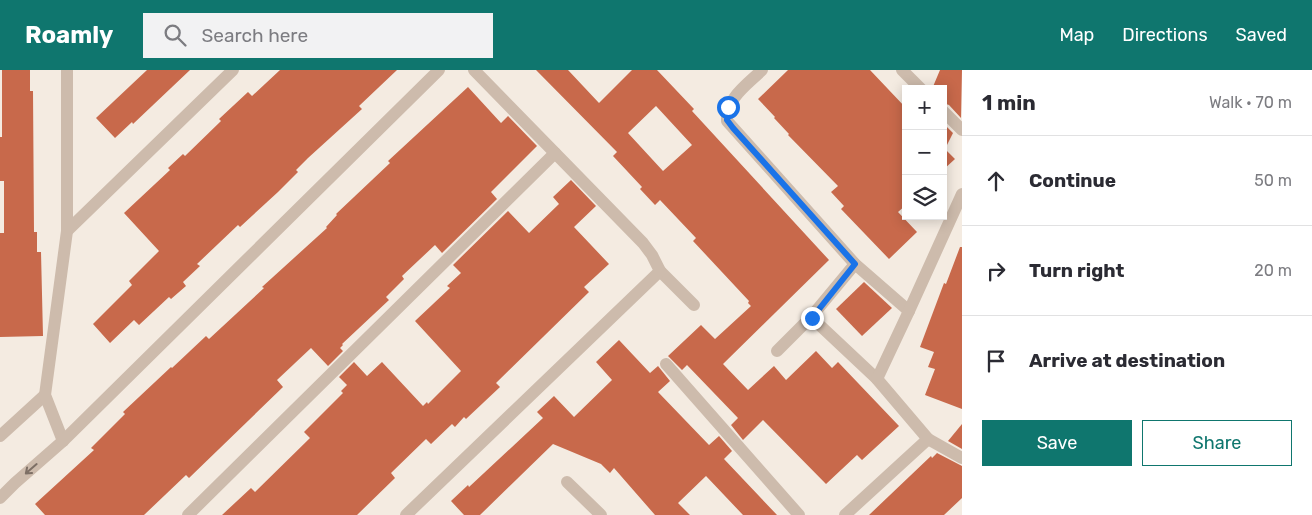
<!DOCTYPE html>
<meta charset="utf-8">
<style>
:root{--surface:#fff;--page:#f2f2f3;--text:#2b2b33;--muted:#7c7c81;--line:#e1e1e2;--accent:#0f766e}
body{margin:0;font-family:Rubik,sans-serif;background:var(--page);color:var(--text)}
.controls{position:absolute;right:15px;top:15px;display:grid;overflow:hidden;border-radius:0px;box-shadow:0 2px 12px #0003}
.controls button{width:45px;height:45px;display:grid;place-items:center;padding:0;border:0;border-bottom:1px solid var(--line);background:var(--surface);color:var(--text);font:25px sans-serif}
.stop{position:absolute;width:15px;height:15px;margin:-11px;border:4px solid #1a73e8;border-radius:50%;background:#fff}
.stop.end{background:#1a73e8;border-color:#fff;box-shadow:0 1px 5px #0008}
.list{margin:0;padding:0;list-style:none}
h2{display:flex;justify-content:space-between;align-items:center;height:65px;margin:0;padding:0 20px;font-size:21px}
h2 small{font-size:16px;font-weight:400;color:var(--muted)}
.list li{display:grid;grid-template-columns:32px 1fr auto;gap:15px;align-items:center;box-sizing:border-box;height:90px;padding:0 20px;border-top:1px solid var(--line)}
.list b{display:block;font-size:19px;white-space:nowrap}
.list em{font-size:16px;font-style:normal;color:var(--muted)}
.actions{display:flex;gap:10px;padding:15px 20px}
.actions a{flex:1;padding:11px 0;border:1px solid var(--accent);border-radius:0px;text-align:center;font-size:18px;color:var(--accent)}
.actions .main{background:var(--accent);color:#fff}
.icon{flex:none;width:28px;height:28px;fill:none;stroke:currentColor;stroke-width:2;stroke-linecap:round;stroke-linejoin:round}
.map{position:relative;flex:none;width:962px;height:445px;overflow:hidden}
header{display:flex;align-items:center;gap:30px;box-sizing:border-box;height:70px;padding:0 25px;background:var(--accent);color:#fff}
header strong{font-size:24px}
nav{display:flex;gap:28px;margin-inline-start:auto;font-size:18px}
.search{width:350px;height:45px;background:var(--page);display:flex;align-items:center;gap:12px;box-sizing:border-box;padding:0 18px;border-radius:0px;color:var(--muted);font-size:19px}
main{display:flex}
aside{flex:1;background:var(--surface)}
.map>svg:first-child{display:block}
.building{fill:#c8694b;fill-rule:evenodd}
.lines{fill:none;stroke-linecap:round;stroke-linejoin:round}
.street{stroke:#cdbbac;stroke-width:12}
.oneway{stroke:#7d6f65}
.route{stroke:#1a73e8;stroke-width:6}
</style>
<header>
<strong>Roamly</strong>
<div class="search"><svg class="icon" aria-label="search" viewBox="0 0 24 24"><circle cx="10" cy="10" r="6"/><path d="M15 15l6 6"/></svg>Search here</div>
<nav><a>Map</a><a>Directions</a><a>Saved</a></nav>
</header>
<main>
<div class="map">
<svg width="962" height="445" viewBox="0 0 962 445">
<rect width="100%" height="100%" fill="#f4ebe1"/>
<g class="building">
<path d="M 2,0 L 30,0 L 30,21 L 33,21 L 34,162 L 37,162 L 37,182 L 41,182 L 43,266 L 0,267 L 0,163 L 4,163 L 4,111 L 0,111 L 0,67 L 2,67 Z"/>
<path d="M 147,0 L 190,0 L 133,54 L 132,52 L 115,68 L 96,48 Z"/>
<path d="M 280,0 L 397,0 L 359,36 L 362,39 L 308,88 L 296,100 L 298,102 L 278,122 L 240,157 L 238,155 L 197,194 L 200,196 L 183,212 L 186,216 L 171,229 L 169,227 L 139,255 L 134,250 L 110,273 L 93,254 L 132,215 L 129,211 L 159,181 L 124,143 L 170,100 L 168,98 L 183,84 L 185,86 L 221,51 L 219,49 L 248,22 L 252,26 Z"/>
<path d="M 536,0 L 568,0 L 599,33 L 632,0 L 657,0 L 694,39 L 692,41 L 829,190 L 723,294 L 748,320 L 774,296 L 786,310 L 816,281 L 832,298 L 838,292 L 899,356 L 862,390 L 857,385 L 826,414 L 763,350 L 743,370 L 731,355 L 738,348 L 687,295 L 682,300 L 668,286 L 701,255 L 715,269 L 751,236 L 748,233 L 749,231 L 693,171 L 696,168 L 660,130 L 655,135 L 640,119 L 642,117 L 613,86 L 617,82 ZM 656,36 L 692,75 L 663,101 L 628,63 Z"/>
<path d="M 788,0 L 870,0 L 906,38 L 906,135 L 898,142 L 917,162 L 889,189 L 841,139 L 844,136 L 831,122 L 838,116 L 788,65 L 789,64 L 774,48 L 775,47 L 758,29 Z"/>
<path d="M 940,0 L 962,0 L 961,48 L 949,35 L 943,33 L 943,19 L 932,19 Z"/>
<path d="M 468,17 L 501,53 L 508,46 L 537,76 L 491,122 L 497,129 L 442,183 L 435,175 L 402,206 L 404,209 L 386,227 L 389,230 L 342,274 L 343,275 L 340,278 L 343,281 L 328,296 L 311,278 L 277,310 L 283,317 L 189,408 L 186,405 L 144,445 L 45,445 L 35,434 L 94,380 L 91,378 L 125,344 L 123,342 L 171,297 L 172,298 L 206,266 L 209,269 L 264,218 L 262,217 L 327,158 L 326,157 L 337,145 L 336,144 L 390,93 L 388,91 Z"/>
<path d="M 943,53 L 953,63 L 945,79 L 955,89 L 943,100 Z"/>
<path d="M 571,110 L 596,136 L 574,157 L 609,194 L 584,217 L 589,222 L 496,313 L 500,317 L 466,349 L 464,347 L 455,357 L 452,354 L 431,374 L 426,369 L 391,403 L 395,408 L 357,445 L 222,445 L 251,418 L 255,422 L 310,368 L 304,362 L 343,323 L 341,321 L 347,315 L 339,307 L 354,292 L 367,306 L 382,292 L 423,336 L 427,332 L 428,334 L 461,301 L 415,251 L 450,218 L 447,216 L 461,203 L 453,195 L 508,141 L 529,163 L 559,134 L 553,127 Z"/>
<path d="M 960,177 L 962,177 L 962,339 L 925,325 L 935,299 L 928,297 L 934,282 L 920,277 L 944,213 L 946,214 Z"/>
<path d="M 864,212 L 892,238 L 862,266 L 836,239 Z"/>
<path d="M 619,270 L 650,303 L 658,296 L 670,311 L 658,322 L 709,375 L 719,366 L 732,381 L 724,389 L 777,445 L 743,445 L 706,406 L 678,433 L 690,445 L 655,445 L 614,398 L 610,403 L 601,394 L 553,374 L 480,445 L 464,445 L 451,431 L 468,415 L 469,417 L 543,348 L 537,342 L 554,326 L 574,347 L 612,310 L 596,292 Z"/>
<path d="M 962,354 L 962,379 L 948,371 Z"/>
<path d="M 937,383 L 962,396 L 962,428 L 944,445 L 869,445 L 931,386 L 932,388 Z"/>
</g>
<g class="lines">
<g class="street">
<path d="M 762,0 C 747,15 726,28 727,51 L 855,194 L 909,241"/>
<path d="M 902,0 L 921,19"/>
<path d="M 943,41 L 962,60"/>
<path d="M 67,161 L 233,0"/>
<path d="M 660,201 L 694,235"/>
<path d="M 811,247 L 877,309"/>
<path d="M 777,281 L 811,247 L 855,194"/>
<path d="M 666,294 L 799,445"/>
<path d="M 0,366 L 45,325"/>
<path d="M 928,369 L 962,388"/>
<path d="M 63,371 L 45,325 L 67,161 L 67,0"/>
<path d="M 567,412 L 601,445"/>
<path d="M 0,428 L 15,413 L 63,371 L 439,0"/>
<path d="M 188,445 L 555,83"/>
<path d="M 406,445 L 660,201 L 652,185 L 643,173 L 474,0"/>
<path d="M 845,445 L 928,369 L 877,309 L 909,241 L 962,124"/>
</g>
</g>
<defs><path id="oneway-shaft" d="M-6 0H5M1.5-3L5.5 0L1.5 3" fill="none" stroke-width="1.6" stroke-linecap="round" stroke-linejoin="round" transform="scale(1.25)"/></defs>
<use class="oneway" href="#oneway-shaft" transform="translate(31 399) rotate(139)"/>
<g class="lines">
<path class="route" d="M 728,37 L 727,50 L 733,58 L 855,194 L 812,248"/>
</g>
</svg>
<div class="controls">
<button>+</button>
<button>−</button>
<button><svg class="icon" aria-label="layers" viewBox="0 0 24 24"><path d="M12 4l9 5-9 5-9-5zM3 14l9 5 9-5"/></svg></button>
</div>
<div class="stop" style="left:728px;top:37px"></div>
<div class="stop end" style="left:812px;top:248px"></div>
</div>
<aside>
<h2>1 min<small>Walk · 70 m</small></h2>
<ul class="list">
<li><svg class="icon" aria-label="ahead" viewBox="0 0 24 24"><path d="M12 20V5M6 11l6-6 6 6"/></svg><div><b>Continue</b></div><em>50 m</em></li>
<li><svg class="icon" aria-label="right" viewBox="0 0 24 24"><path d="M7 20v-9h11M14 6l5 5-5 5"/></svg><div><b>Turn right</b></div><em>20 m</em></li>
<li><svg class="icon" aria-label="arrive" viewBox="0 0 24 24"><path d="M6 21V4h12l-3 4 3 4H6"/></svg><div><b>Arrive at destination</b></div></li>
</ul>
<div class="actions"><a class="main">Save</a><a>Share</a></div>
</aside>
</main>
